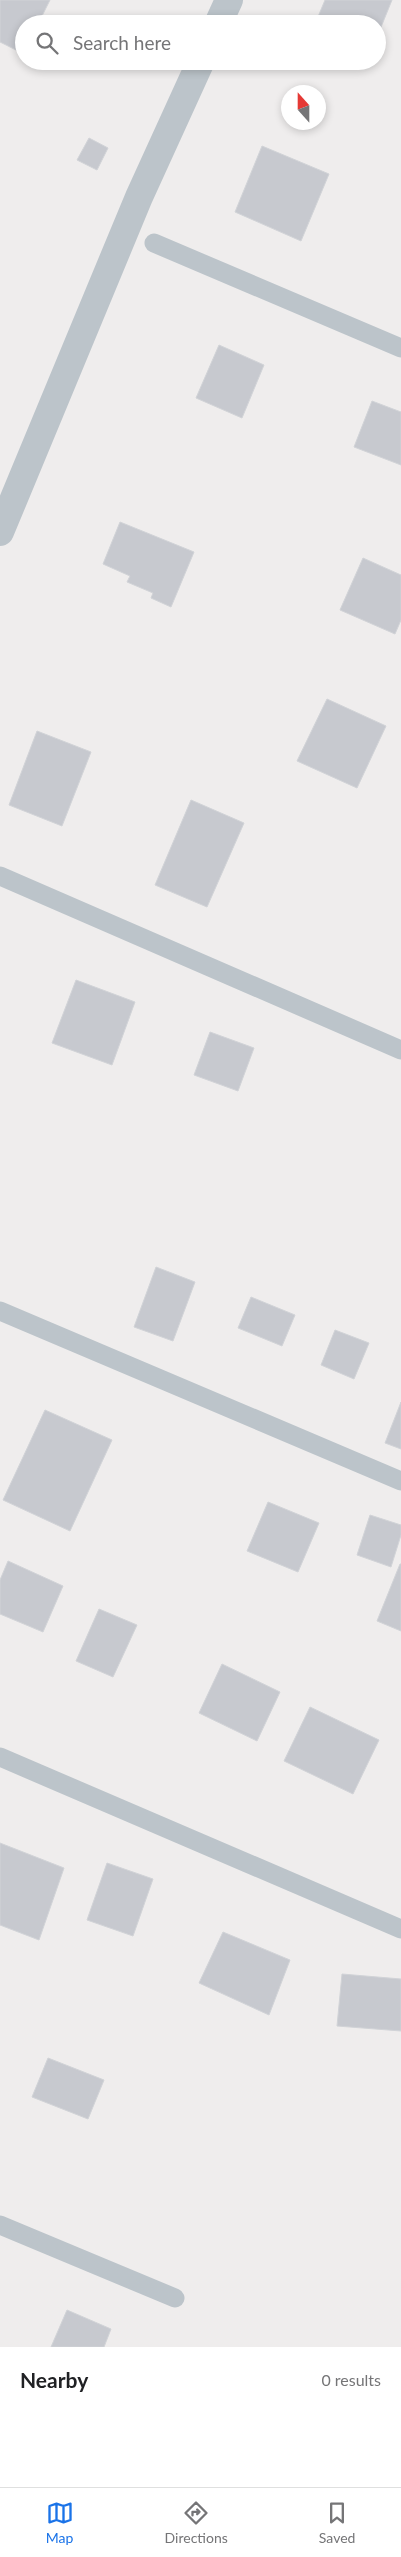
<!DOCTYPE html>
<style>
:root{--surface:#fff;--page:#f2f2f2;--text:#202124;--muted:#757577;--line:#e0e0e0;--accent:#1a73e8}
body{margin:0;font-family:Lato,sans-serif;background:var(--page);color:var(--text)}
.compass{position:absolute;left:281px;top:85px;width:45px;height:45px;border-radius:50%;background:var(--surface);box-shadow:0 2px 8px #0003;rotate:339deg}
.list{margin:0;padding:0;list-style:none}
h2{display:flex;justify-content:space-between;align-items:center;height:65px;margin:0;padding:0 20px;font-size:21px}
h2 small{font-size:16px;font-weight:400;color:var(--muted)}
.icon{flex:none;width:28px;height:28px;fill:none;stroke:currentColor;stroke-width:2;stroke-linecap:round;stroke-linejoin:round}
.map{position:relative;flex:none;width:401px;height:2347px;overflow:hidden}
.search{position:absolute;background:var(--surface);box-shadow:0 2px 8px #0003;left:15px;right:15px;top:15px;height:55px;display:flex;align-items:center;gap:12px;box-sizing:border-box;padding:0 18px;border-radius:28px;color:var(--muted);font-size:19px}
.sheet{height:140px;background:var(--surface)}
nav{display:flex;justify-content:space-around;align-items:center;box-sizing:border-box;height:70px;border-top:1px solid var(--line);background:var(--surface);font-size:14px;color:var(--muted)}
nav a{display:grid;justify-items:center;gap:2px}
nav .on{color:var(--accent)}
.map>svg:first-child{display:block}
.building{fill:#c7c9cf;stroke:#d1d3d7}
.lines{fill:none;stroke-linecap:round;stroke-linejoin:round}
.service{stroke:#bcc4ca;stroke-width:19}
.minor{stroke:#bcc4ca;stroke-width:28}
</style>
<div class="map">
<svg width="401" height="2347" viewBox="0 0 401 2347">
<rect width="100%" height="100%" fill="#efeded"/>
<g class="building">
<path d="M 0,0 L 50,0 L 38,24 L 24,24 L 22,53 L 0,42 Z"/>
<path d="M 325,0 L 392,0 L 377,37 L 377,24 L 315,24 Z"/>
<path d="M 89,138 L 108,148 L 97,170 L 77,160 Z"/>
<path d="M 262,146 L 329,174 L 301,241 L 235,212 Z"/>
<path d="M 219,345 L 264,365 L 242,418 L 196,398 Z"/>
<path d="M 372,401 L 401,412 L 401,465 L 354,447 Z"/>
<path d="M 120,522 L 194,552 L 171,607 L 151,598 L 153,593 L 127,582 L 130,576 L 103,564 Z"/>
<path d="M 363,558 L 401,575 L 401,620 L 395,634 L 340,610 Z"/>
<path d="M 327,699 L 386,726 L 357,788 L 297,761 Z"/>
<path d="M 37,731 L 91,752 L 62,826 L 9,805 Z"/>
<path d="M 191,800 L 244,823 L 207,907 L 155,885 Z"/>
<path d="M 76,980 L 135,1002 L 112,1065 L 52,1043 Z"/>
<path d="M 210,1032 L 254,1048 L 238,1091 L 194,1075 Z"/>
<path d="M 156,1267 L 195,1282 L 173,1341 L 134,1327 Z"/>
<path d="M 251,1297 L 295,1315 L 282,1346 L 238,1328 Z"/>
<path d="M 335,1330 L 369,1343 L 354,1379 L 321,1365 Z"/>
<path d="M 401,1402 L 401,1449 L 385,1443 Z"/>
<path d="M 45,1410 L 112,1440 L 70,1531 L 3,1500 Z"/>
<path d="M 268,1502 L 319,1523 L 298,1572 L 247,1551 Z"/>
<path d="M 370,1515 L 401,1525 L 401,1535 L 391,1567 L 357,1555 Z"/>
<path d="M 8,1561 L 63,1586 L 43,1632 L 0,1614 L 0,1580 Z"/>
<path d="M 400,1564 L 401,1564 L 401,1631 L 377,1621 Z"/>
<path d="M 99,1609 L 137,1625 L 113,1677 L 76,1661 Z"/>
<path d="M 222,1664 L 280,1692 L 257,1741 L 199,1713 Z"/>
<path d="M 310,1707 L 379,1740 L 353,1794 L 284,1761 Z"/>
<path d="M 0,1843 L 64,1868 L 39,1940 L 0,1925 Z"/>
<path d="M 107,1863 L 153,1879 L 133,1936 L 87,1920 Z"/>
<path d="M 223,1932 L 290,1960 L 269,2015 L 199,1983 Z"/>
<path d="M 342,1974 L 401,1979 L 401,2031 L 337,2026 Z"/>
<path d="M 48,2058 L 104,2080 L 88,2119 L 32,2097 Z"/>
<path d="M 67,2310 L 111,2329 L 104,2347 L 51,2347 Z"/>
</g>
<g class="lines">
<g class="service">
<path d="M 154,243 L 401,348"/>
<path d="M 0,876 L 401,1050"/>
<path d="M 0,1311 L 401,1481"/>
<path d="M 0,1757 L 401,1929"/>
<path d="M 0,2225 L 175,2298"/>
</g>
<g class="minor">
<path d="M 218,24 L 229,0"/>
<path d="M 0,532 L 139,197 L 201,61"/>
</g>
</g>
</svg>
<svg class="compass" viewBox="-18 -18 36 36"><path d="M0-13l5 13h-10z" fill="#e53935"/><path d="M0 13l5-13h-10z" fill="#757577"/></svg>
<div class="search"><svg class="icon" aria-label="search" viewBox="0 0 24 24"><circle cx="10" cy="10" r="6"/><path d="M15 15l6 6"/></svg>Search here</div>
</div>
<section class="sheet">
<h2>Nearby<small>0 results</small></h2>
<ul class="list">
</ul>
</section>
<nav>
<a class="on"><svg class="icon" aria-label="map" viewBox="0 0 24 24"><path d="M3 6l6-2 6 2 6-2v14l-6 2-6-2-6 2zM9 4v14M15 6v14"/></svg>Map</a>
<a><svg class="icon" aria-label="directions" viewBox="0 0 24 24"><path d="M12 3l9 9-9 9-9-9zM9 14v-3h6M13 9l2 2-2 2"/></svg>Directions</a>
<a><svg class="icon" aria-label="saved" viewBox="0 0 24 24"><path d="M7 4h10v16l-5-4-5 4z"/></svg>Saved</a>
</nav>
